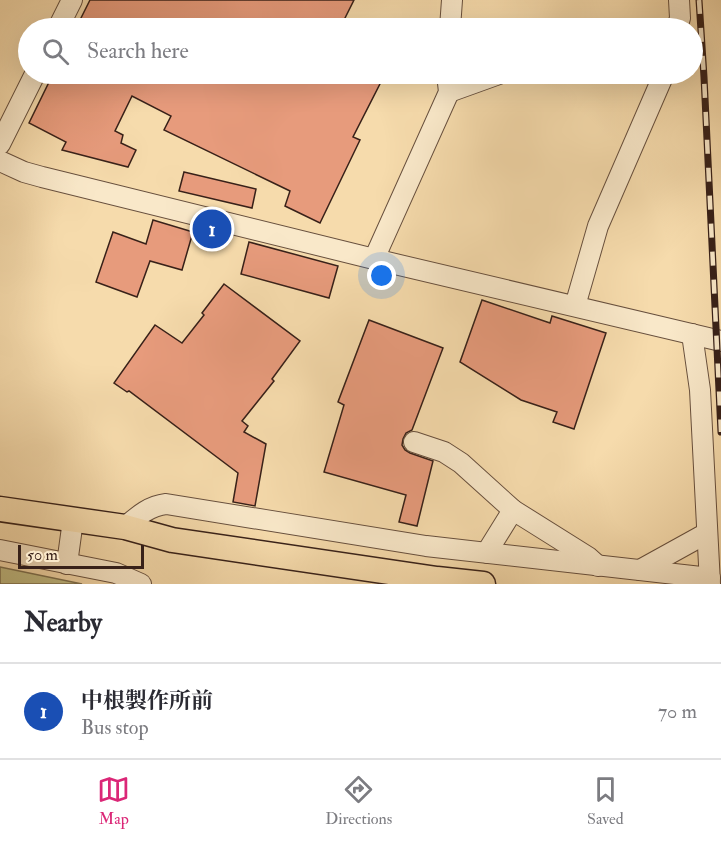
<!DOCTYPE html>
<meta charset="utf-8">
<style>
:root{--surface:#fff;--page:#f7f7f7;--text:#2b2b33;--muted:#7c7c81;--line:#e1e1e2;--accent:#db2777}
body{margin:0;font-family:"IM FELL Double Pica","Noto Serif JP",serif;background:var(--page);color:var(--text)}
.scale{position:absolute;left:18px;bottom:15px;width:126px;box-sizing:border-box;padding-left:6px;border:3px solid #382119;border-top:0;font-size:16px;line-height:21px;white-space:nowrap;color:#382119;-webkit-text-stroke:4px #f9e8c9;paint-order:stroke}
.you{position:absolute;left:382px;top:276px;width:21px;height:21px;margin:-15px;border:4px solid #fff;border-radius:50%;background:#1a73e8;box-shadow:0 0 0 9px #1a73e833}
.badge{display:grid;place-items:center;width:39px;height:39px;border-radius:50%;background:var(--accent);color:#fff;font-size:20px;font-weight:700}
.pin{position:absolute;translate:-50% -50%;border:3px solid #fff;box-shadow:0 2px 6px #0006}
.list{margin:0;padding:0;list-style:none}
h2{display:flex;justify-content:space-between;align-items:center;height:78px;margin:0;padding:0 24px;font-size:26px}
h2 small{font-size:20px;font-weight:400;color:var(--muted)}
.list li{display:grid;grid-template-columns:39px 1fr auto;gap:18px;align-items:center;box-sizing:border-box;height:96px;padding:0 24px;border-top:2px solid var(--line)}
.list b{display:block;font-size:22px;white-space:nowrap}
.list p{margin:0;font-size:20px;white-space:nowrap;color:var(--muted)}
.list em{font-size:20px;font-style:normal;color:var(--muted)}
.icon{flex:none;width:33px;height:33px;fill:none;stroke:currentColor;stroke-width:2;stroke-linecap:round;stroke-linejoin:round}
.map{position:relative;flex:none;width:721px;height:584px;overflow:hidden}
.search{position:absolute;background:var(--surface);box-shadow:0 6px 24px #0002;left:18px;right:18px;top:18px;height:66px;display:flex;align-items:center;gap:15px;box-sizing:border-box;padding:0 21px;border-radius:33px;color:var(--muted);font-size:22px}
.sheet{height:174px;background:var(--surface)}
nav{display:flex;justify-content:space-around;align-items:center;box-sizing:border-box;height:84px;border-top:2px solid var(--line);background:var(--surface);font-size:16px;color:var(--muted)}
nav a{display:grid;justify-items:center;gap:3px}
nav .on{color:var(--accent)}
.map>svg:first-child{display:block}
.green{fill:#c2be86;stroke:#7d7050;stroke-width:1.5}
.building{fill:#e79b7c;stroke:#382119;stroke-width:1.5}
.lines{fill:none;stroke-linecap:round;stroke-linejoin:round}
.minor-casing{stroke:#68503e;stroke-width:22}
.major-casing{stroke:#382119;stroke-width:27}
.minor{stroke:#f9e8c9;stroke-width:20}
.major{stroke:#f6dbac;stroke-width:24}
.rail-casing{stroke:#382119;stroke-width:7}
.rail{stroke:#f9e8c9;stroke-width:4.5;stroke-dasharray:14;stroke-linecap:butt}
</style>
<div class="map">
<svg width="721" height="584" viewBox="0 0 721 584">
<rect width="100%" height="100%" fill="#f6dbac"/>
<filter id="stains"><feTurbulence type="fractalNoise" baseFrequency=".00333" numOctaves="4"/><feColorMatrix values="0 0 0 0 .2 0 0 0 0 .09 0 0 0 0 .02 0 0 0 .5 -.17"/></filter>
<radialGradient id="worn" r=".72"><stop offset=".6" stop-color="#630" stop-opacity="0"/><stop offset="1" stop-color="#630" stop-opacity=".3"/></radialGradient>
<path class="green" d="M 0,567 L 82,584 L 0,584 Z"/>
<g class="building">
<path d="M 90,0 L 354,0 L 340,28 L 278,28 L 258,19 L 253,28 L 76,28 Z"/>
<path d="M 53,74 L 385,74 L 353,137 L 360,140 L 320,223 L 285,206 L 290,191 L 164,130 L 171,116 L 132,96 L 115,131 L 123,135 L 121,143 L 136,150 L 128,167 L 62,150 L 66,142 L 29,123 Z"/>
<path d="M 184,172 L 256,189 L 252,208 L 179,191 Z"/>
<path d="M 153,220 L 193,232 L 182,270 L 150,261 L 137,297 L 96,282 L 113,232 L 146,244 Z"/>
<path d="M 249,242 L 338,266 L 329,298 L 241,274 Z"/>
<path d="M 224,284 L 300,341 L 272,379 L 274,381 L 242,421 L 248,426 L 244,432 L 266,444 L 255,506 L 233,502 L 238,473 L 129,391 L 127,392 L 114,383 L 155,325 L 182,343 L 204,315 L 202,313 Z"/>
<path d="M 482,300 L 550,323 L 552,316 L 606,333 L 574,429 L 553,422 L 557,412 L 521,400 L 460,362 Z"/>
<path d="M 369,320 L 443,348 L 412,430 L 406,433 L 403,439 L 402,445 L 405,450 L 410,453 L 433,461 L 417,526 L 399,522 L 406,495 L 324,472 L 344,405 L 338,402 Z"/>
</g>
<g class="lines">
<g class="minor-casing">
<g id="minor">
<path d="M 58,28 L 72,0"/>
<path d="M 450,28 L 452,0"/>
<path d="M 677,28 L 680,18 L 679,0"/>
<path d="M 449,92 L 499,74"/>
<path d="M 0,144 L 35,74"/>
<path d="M 0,161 L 24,172 L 42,177 L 374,259 L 721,341"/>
<path d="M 374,259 L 449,92 L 447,74"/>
<path d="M 575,306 L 598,226 L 664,74"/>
<path d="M 692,334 L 700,390 L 710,584"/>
<path d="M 414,442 L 444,452 L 461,463 L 513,510 L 588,557 L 598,566"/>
<path d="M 125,527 C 138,516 149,506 166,504 L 426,546 L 710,578"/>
<path d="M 0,550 L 116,573 L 141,584"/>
<path d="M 488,553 L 490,547 L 513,510"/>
<path d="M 67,564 L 73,520"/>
<path d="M 640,570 L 707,533"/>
</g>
</g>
<g class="major-casing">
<path id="major" d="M 0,509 L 125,527 L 172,540 L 437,579 L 483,584"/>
</g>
<use href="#minor" class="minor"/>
<use href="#major" class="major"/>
<g class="rail-casing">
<path id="rail" d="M 699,0 L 704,77 L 721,432"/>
</g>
<use href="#rail" class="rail"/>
</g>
<rect width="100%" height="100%" filter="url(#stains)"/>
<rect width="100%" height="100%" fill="url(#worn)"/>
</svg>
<div class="scale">50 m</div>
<div class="you"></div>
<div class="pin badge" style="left:212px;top:229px;background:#1a4fb4">1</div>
<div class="search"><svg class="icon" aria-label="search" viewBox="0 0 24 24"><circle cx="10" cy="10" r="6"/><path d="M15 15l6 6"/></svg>Search here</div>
</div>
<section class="sheet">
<h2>Nearby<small></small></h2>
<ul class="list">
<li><span class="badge" style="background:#1a4fb4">1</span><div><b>中根製作所前</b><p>Bus stop</p></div><em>70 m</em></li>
</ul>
</section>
<nav>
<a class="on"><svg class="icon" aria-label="map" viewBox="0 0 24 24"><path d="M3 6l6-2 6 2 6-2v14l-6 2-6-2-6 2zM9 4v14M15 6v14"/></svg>Map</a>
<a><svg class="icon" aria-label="directions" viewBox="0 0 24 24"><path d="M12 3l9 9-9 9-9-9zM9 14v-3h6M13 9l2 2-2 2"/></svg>Directions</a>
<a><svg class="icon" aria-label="saved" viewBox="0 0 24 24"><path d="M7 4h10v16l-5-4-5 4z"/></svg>Saved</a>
</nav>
